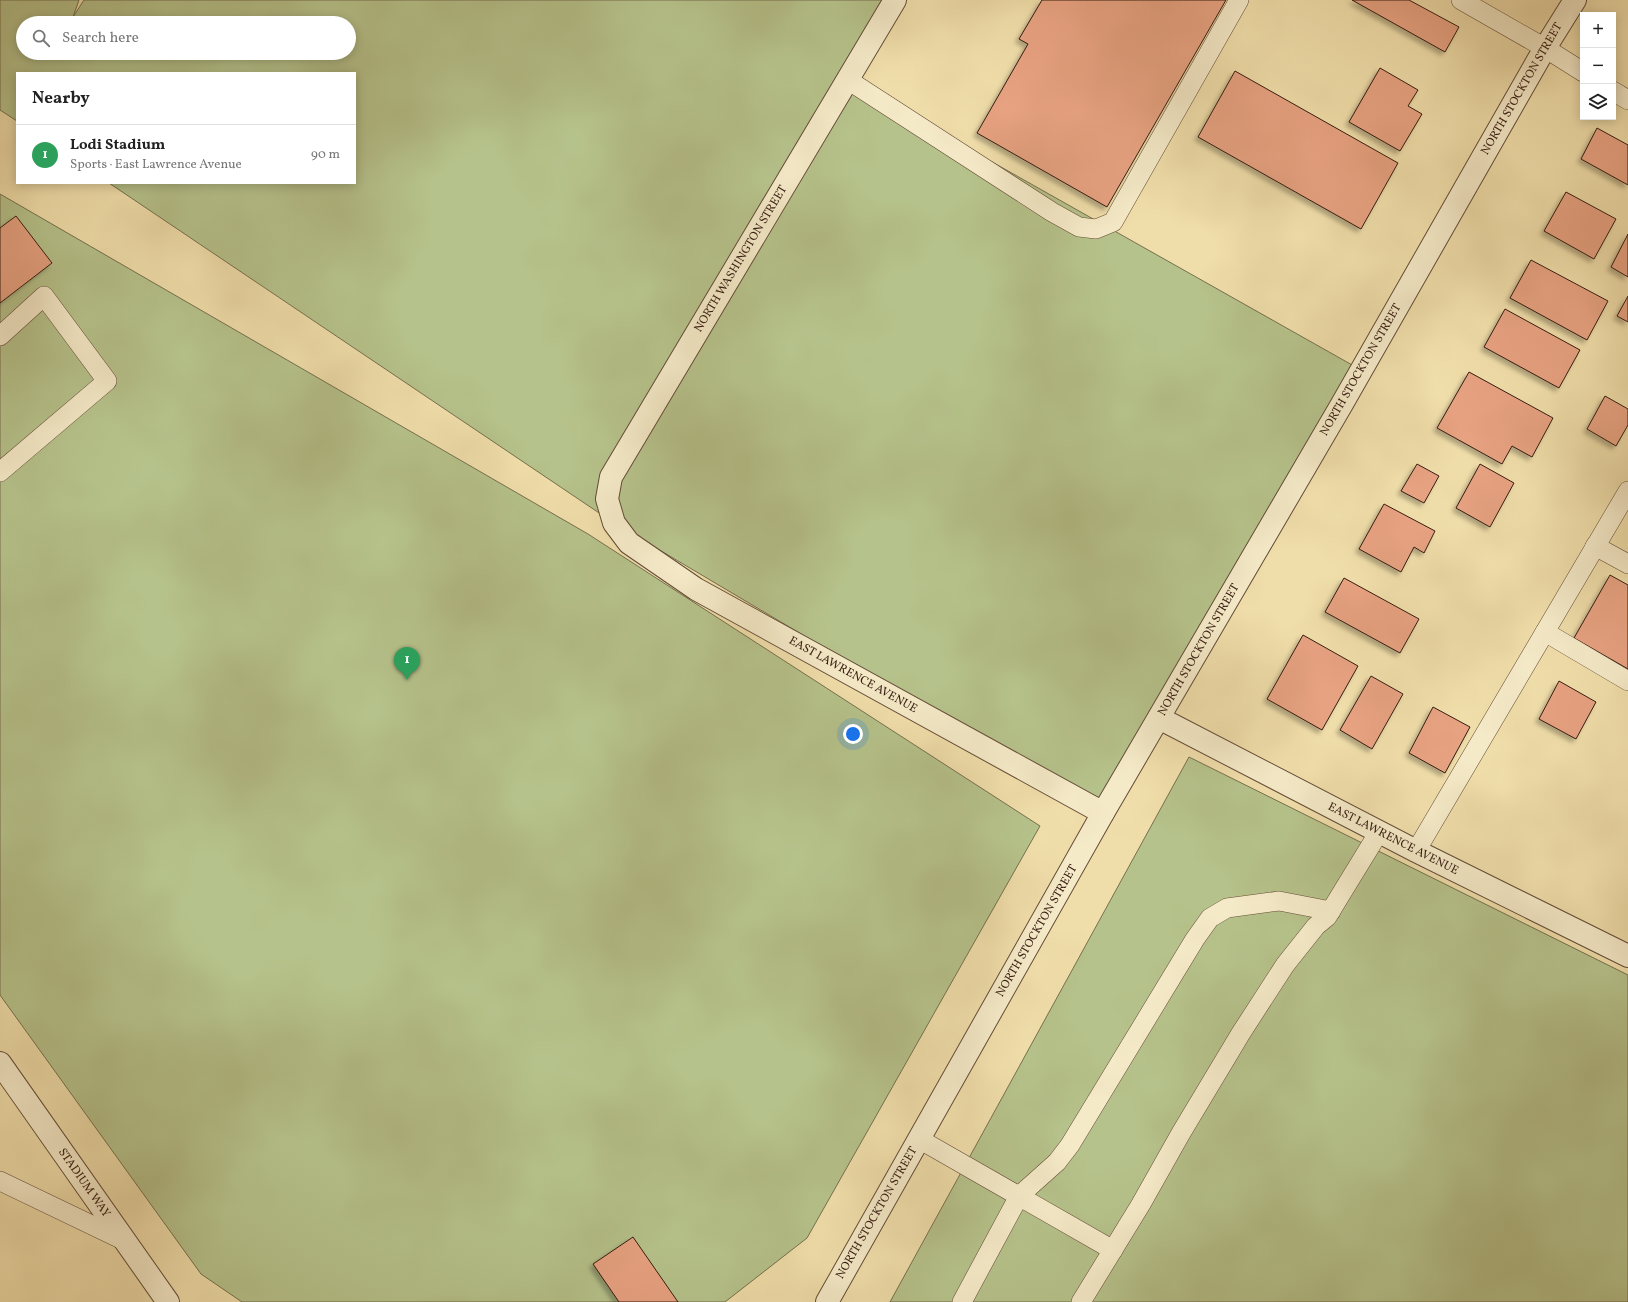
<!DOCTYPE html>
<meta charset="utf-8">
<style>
:root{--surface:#fff;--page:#f6f6f6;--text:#222;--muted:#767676;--line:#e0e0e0;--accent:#b45309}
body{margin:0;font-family:Vollkorn,serif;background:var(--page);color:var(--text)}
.controls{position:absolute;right:12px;top:12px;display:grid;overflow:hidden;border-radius:0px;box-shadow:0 2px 10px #0003}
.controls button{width:36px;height:36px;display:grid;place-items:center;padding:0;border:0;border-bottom:1px solid var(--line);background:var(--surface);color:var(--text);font:20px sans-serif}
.you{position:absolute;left:853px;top:734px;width:14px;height:14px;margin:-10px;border:3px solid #fff;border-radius:50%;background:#1a73e8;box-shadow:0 0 0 6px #1a73e833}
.badge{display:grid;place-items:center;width:26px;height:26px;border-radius:50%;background:var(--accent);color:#fff;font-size:13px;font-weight:700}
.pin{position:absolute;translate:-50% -33px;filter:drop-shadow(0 1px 2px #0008)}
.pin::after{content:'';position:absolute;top:21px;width:14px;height:12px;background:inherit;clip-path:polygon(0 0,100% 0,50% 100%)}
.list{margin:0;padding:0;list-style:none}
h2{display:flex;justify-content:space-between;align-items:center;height:52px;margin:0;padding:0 16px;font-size:17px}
h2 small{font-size:13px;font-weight:400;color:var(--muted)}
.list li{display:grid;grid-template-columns:26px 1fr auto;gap:12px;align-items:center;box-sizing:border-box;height:60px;padding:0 16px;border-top:1px solid var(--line)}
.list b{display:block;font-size:15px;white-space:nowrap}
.list p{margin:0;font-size:13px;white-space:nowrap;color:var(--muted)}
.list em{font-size:13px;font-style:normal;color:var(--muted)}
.icon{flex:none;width:22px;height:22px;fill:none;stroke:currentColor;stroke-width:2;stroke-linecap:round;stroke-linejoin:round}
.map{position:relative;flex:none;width:1628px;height:1302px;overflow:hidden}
.search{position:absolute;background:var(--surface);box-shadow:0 2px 10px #0003;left:16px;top:16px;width:340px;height:44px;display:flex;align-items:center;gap:10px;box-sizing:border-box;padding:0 14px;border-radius:22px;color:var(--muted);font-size:15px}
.panel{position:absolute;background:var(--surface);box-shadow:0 2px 10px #0003;left:16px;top:72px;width:340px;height:112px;border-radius:0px}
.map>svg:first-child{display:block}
.green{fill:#b6c28b;stroke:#766f4e;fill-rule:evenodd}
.building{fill:#e7a281;stroke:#361c11;filter:url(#shadow)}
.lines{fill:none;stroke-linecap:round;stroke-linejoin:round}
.service-casing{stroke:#644c37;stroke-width:20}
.minor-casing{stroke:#644c37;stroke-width:24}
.tertiary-casing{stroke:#644c37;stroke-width:24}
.service{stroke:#f5eac8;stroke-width:19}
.minor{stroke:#f5eac8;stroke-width:22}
.tertiary{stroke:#f5eac8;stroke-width:22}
.labels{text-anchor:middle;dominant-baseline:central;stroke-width:4;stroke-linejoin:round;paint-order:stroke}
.street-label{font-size:12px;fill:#361c11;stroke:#f5eac8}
</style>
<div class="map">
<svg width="1628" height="1302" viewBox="0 0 1628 1302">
<defs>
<filter id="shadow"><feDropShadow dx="-3.5" dy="3.5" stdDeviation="2" flood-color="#0004"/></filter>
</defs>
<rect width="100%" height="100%" fill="#f0deaa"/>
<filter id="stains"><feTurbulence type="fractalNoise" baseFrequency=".005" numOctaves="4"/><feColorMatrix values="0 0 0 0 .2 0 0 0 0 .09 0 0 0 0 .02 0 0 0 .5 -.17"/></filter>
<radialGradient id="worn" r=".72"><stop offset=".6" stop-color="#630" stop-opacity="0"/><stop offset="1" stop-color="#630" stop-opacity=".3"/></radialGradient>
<g class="green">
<path d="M 0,0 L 79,0 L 73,17 L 84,0 L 897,0 L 852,83 L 1361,370 L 1103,813 L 614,523 L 109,183 L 355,183 L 355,73 L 17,73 L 17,121 L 0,110 ZM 23,23 L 349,23 L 349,53 L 23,53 Z"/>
<path d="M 0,194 L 588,534 L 1040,826 L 807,1238 L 725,1302 L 242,1302 L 201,1274 L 0,995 Z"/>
<path d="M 1189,757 L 1628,975 L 1628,1302 L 890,1302 Z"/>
</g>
<g class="building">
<path d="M 1042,0 L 1226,0 L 1107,207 L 977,133 L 1028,44 L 1019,39 Z"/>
<path d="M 1352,0 L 1409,0 L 1459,27 L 1445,52 Z"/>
<path d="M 1380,68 L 1418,90 L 1408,106 L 1422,114 L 1400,151 L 1349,122 Z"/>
<path d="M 1235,71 L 1398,163 L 1361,229 L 1198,137 Z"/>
<path d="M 1597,128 L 1628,145 L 1628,185 L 1581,159 Z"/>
<path d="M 1566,192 L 1616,219 L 1594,259 L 1544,231 Z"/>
<path d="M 16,216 L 52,263 L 0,303 L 0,228 Z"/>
<path d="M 1628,234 L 1628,277 L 1611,267 Z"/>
<path d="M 1531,260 L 1608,301 L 1587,340 L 1510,298 Z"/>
<path d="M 1628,296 L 1628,322 L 1617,316 Z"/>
<path d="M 1505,309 L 1580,350 L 1559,388 L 1484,347 Z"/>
<path d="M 1469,372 L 1553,418 L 1532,457 L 1512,446 L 1502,464 L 1437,428 Z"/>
<path d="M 1605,396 L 1628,409 L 1628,425 L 1616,446 L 1587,429 Z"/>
<path d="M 1417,464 L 1439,476 L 1424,503 L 1401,491 Z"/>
<path d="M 1480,464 L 1514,483 L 1490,527 L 1456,508 Z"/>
<path d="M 1384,504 L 1435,531 L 1424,553 L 1414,547 L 1401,572 L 1359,549 Z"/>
<path d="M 1610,575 L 1628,585 L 1628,669 L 1574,638 Z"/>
<path d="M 1344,578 L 1419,619 L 1400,653 L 1325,612 Z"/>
<path d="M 1303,635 L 1358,666 L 1322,730 L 1267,699 Z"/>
<path d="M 1371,676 L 1403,694 L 1372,749 L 1340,730 Z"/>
<path d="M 1559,681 L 1596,702 L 1576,739 L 1539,719 Z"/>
<path d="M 1433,707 L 1470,727 L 1445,773 L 1409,753 Z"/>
<path d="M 633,1237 L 678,1302 L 619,1302 L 593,1264 Z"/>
</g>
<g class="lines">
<g class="service-casing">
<g id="service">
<path d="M 1461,0 L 1545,48 L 1583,72"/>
<path d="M 848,80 L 1052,212 L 1079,227 L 1096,229 L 1113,222 L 1239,0"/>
<path d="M 1613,91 L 1628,100"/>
<path d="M 0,336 L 44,296 L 107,381 L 0,472"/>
<path d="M 1595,546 L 1628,564"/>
<path d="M 1545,632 L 1628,681"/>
<path d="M 1416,851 L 1628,491"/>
<path d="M 919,1139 L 1113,1250"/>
<path d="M 0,1181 L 125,1241"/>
<path d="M 962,1302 L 1019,1196 L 1057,1162 L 1070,1145 L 1195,939 L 1210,918 L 1227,908 L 1279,901 L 1331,911"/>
<path d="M 1081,1302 L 1141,1204 L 1181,1133 L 1241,1033 L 1285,965 L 1316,926 L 1327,917 L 1379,832"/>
</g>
</g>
<g class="minor-casing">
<g id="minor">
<path d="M 895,0 L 611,477 L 607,499 L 614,523 L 629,543 L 696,589 L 1103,813"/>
<path d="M 1159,718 L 1416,851 L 1628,956"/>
<path d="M 0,1063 L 168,1302"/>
</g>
</g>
<g class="tertiary-casing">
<path id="tertiary" d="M 827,1302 L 1103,813 L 1342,404 L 1545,48 L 1575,0"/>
</g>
<use href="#service" class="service"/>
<use href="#minor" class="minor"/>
<use href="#tertiary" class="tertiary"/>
</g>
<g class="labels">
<g class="street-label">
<text transform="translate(1522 89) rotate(-60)">NORTH STOCKTON STREET</text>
<text transform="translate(741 259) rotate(-59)">NORTH WASHINGTON STREET</text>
<text transform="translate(1361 370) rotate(-60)">NORTH STOCKTON STREET</text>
<text transform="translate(1199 650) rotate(-60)">NORTH STOCKTON STREET</text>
<text transform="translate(853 675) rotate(29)">EAST LAWRENCE AVENUE</text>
<text transform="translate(1393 839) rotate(27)">EAST LAWRENCE AVENUE</text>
<text transform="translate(1037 931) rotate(-60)">NORTH STOCKTON STREET</text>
<text transform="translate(84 1183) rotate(55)">STADIUM WAY</text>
<text transform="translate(877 1213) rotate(-60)">NORTH STOCKTON STREET</text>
</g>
</g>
<rect width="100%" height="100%" filter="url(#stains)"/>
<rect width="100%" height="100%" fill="url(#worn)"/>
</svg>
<div class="controls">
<button>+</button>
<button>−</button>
<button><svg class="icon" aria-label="layers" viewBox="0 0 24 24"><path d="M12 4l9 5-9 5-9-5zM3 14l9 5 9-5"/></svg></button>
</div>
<div class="you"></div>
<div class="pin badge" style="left:407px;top:680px;background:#2e9e5b">1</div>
<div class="search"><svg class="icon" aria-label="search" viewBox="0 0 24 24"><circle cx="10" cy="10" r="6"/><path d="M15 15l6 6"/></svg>Search here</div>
<section class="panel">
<h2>Nearby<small></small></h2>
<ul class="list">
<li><span class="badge" style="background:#2e9e5b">1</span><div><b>Lodi Stadium</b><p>Sports · East Lawrence Avenue</p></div><em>90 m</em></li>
</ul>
</section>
</div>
